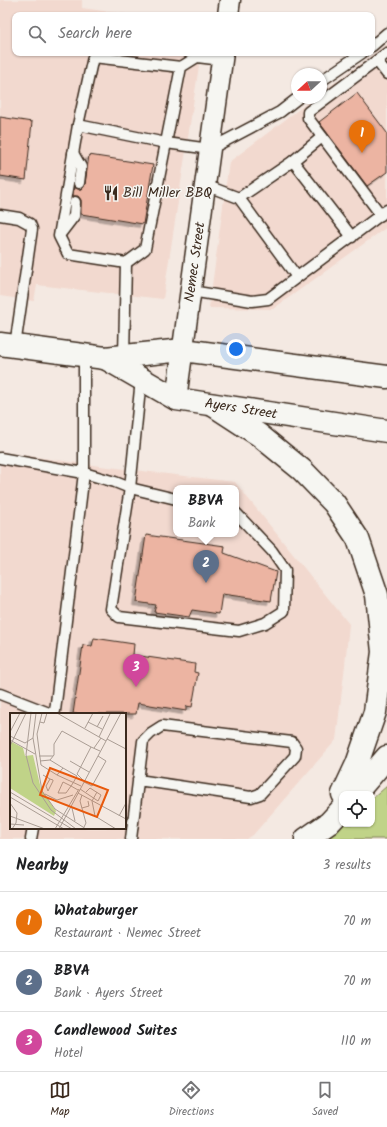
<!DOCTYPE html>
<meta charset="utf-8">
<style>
:root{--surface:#fff;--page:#f6f6f6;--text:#202124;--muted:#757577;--line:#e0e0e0;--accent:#3b2a1e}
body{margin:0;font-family:Kalam,sans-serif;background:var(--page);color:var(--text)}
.controls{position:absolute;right:12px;bottom:12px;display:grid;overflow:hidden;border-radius:8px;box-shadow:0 1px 3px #0004}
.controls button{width:36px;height:36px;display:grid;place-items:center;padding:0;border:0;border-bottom:1px solid var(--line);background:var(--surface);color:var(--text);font:20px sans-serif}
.compass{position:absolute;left:291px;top:68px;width:36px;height:36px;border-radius:50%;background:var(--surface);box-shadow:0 1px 3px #0004;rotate:249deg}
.you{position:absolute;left:236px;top:349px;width:14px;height:14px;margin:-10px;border:3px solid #fff;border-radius:50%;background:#1a73e8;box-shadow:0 0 0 6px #1a73e833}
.badge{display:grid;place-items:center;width:26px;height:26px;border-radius:50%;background:var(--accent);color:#fff;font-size:13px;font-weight:700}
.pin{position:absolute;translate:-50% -33px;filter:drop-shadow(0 1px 2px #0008)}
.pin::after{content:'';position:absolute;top:21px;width:14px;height:12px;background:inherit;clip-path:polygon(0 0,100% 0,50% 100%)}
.popup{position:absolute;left:173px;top:485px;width:66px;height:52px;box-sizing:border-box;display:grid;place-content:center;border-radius:8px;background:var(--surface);filter:drop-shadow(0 1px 3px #0005);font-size:13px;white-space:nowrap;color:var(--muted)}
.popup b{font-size:15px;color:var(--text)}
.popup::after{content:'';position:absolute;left:50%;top:100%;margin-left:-8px;border:8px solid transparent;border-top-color:var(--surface)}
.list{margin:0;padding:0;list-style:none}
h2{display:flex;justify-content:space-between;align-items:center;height:52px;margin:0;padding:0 16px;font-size:17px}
h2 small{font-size:13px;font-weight:400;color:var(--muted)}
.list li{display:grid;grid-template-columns:26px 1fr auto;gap:12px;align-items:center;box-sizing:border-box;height:60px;padding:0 16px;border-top:1px solid var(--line)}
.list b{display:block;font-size:15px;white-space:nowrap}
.list p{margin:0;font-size:13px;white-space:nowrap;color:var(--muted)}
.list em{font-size:13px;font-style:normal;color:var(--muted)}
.icon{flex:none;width:22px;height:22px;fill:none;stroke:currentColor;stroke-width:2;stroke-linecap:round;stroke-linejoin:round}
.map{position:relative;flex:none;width:387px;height:839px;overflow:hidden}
.search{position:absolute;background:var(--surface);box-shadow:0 1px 3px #0004;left:12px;right:12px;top:12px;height:44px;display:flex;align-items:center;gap:10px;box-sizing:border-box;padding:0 14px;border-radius:8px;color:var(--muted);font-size:15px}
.sheet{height:232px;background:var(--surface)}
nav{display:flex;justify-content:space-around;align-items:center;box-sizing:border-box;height:56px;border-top:1px solid var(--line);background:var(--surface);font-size:11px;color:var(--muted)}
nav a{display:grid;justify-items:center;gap:2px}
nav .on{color:var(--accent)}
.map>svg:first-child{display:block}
.built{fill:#f2d9cf;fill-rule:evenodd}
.green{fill:#c0d388;stroke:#7e7e53}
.building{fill:#ecb4a2;stroke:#3b2a1e;filter:url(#shadow)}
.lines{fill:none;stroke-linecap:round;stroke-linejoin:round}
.lane-casing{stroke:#3b2a1e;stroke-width:13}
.street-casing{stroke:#3b2a1e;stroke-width:23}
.secondary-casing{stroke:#3b2a1e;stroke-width:25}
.lane{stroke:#f6f6f2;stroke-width:10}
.street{stroke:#f6f6f2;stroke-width:20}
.secondary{stroke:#f6f6f2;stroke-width:22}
.labels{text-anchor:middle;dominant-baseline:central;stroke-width:3;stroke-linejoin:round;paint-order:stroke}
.poi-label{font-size:14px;fill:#3b2a1e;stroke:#f6f6f2;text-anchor:start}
.street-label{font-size:14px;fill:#3b2a1e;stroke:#f6f6f2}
.inset-road{fill:none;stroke:#aa9d94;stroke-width:1}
.view{fill:#e8590c;fill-opacity:0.15;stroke:#e8590c;stroke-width:2}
.inset-edge{fill:none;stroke:#3b2a1e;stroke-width:2}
</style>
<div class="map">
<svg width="387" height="839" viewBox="0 0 387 839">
<defs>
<filter id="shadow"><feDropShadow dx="-3.5" dy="3.5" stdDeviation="0" flood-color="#0004"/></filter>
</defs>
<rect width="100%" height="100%" fill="#f4e9e2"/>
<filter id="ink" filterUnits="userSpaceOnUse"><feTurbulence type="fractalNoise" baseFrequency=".025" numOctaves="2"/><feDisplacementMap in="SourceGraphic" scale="8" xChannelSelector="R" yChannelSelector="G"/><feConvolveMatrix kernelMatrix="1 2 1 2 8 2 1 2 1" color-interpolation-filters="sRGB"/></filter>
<g filter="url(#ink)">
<g class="built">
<path d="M 0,0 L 82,0 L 82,8 L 132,15 L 15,15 L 15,53 L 201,53 L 163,299 L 37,285 L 34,301 L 0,296 Z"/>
<path d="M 387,44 L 387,227 L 273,309 L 209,308 L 229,162 L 314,98 L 321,98 L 321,93 Z"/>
<path d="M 0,452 L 100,466 L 235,482 L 349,624 L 345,665 L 336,740 L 253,835 L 247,839 L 0,839 ZM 176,488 L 236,488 L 236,534 L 176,534 ZM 11,714 L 125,714 L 125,828 L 11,828 Z"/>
</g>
<path class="green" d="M 387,786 L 387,839 L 325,839 L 343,824 L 372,824 L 372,799 Z"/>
<g class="building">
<path d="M 357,93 L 387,133 L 387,172 L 367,186 L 319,122 Z"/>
<path d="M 0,117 L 32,122 L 26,180 L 0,176 Z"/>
<path d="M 89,155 L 153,165 L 143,224 L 81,214 L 81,200 L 78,196 L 73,196 L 74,187 L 78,189 L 81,189 L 84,187 L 85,184 Z"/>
<path d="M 146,535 L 225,546 L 224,553 L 276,572 L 271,601 L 222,594 L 219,614 L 192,610 L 189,617 L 154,612 L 156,605 L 136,602 Z"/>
<path d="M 94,638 L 134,644 L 133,655 L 195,664 L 194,672 L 198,673 L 192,707 L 186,706 L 186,711 L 138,703 L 136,714 L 73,714 L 83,645 L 92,646 Z"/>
</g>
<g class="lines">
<g class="lane-casing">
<g id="lane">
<path d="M 372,46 L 387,33"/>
<path d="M 377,61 L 387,74"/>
<path d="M 181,67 L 93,57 L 78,125 L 59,236 L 68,254 L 126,263 L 145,249 L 181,67 L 197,57 L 222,60"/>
<path d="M 321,81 L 362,53"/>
<path d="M 78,125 L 166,143 L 210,149 L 280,112 L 298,98"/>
<path d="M 73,153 L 81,167 L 79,183"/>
<path d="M 293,161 L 322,137"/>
<path d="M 205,185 L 239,198 L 297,277"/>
<path d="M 239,198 L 293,161 L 352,237"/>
<path d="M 0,215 L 19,218 L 30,224 L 32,229 L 15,346"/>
<path d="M 381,215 L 308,118 L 308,112 L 387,53"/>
<path d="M 61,233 L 74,216 L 75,202"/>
<path d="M 191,291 L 252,301 L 268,299 L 387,210"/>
<path d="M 124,356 L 126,263"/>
<path d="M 141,379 L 130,488 L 111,609 L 119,617 L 239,631 L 265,623 L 284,611 L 285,570 L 272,551 L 236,513"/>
<path d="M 0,458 L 84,473 L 115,482 L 130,488 L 176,499"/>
<path d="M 0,694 L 49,713 L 53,713 L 55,711 L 84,473 L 84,355"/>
<path d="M 31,839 L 33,828"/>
<path d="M 131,839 L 143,741 L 151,733 L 162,726 L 292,742 L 296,748 L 295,756 L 260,794 L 251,797 L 138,780"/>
</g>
</g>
<g class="street-casing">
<g id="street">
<path d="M 228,15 L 230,0"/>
<path d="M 176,399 L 223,53"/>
</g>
</g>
<g class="secondary-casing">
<g id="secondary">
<path d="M 0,344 L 105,358 L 183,350 L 387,377"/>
<path d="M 105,358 L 176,399 L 387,431"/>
<path d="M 213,405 L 259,435 L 302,470 L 334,503 L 358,539 L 377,595 L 383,652 L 375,712 L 357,764 L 343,794"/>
<path d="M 355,794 L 387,757"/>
<path d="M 306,839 L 329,823 L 342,809"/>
</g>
</g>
<use href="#lane" class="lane"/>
<use href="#street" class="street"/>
<use href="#secondary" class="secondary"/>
</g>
</g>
<defs>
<g id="restaurant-bare" transform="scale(1.2)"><path d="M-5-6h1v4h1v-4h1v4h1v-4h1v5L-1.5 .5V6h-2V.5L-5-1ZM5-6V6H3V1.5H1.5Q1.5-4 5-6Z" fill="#3b2a1e" stroke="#f6f6f2" stroke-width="2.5" paint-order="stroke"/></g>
</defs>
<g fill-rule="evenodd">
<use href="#restaurant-bare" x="111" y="193"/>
</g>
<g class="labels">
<g class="poi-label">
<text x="123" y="193">Bill Miller BBQ</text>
</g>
<g class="street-label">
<text transform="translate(195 262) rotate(-82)">Nemec Street</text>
<text transform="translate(241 409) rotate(9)">Ayers Street</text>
</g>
</g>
<g transform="translate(10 713)">
<rect width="116" height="116" fill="#f4e9e2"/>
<path d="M 0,28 L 13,35 L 15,43 L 23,42 L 31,76 L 46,98 L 44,103 L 0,75 Z" fill="#c0d388"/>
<path class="inset-road" d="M 21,0 L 16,42 L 23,70 L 41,97 L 66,116M 26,0 L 23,25 L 32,78 L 45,96 L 76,116M 32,0 L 27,21 L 31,52 L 47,62M 47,0 L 96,28M 30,9 L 34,10 L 37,0M 78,9 L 92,16M 87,14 L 93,3M 75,15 L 83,0M 0,19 L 10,0M 0,23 L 15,30 L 23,25M 89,24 L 100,1M 97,26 L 116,36M 0,27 L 25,41M 0,33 L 16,0M 84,35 L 91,25M 29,43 L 43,43M 40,47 L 44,42 L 44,31 L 52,18 L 81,34M 30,48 L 40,47 L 53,55 L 47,62 L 71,73M 60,48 L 79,59M 53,55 L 67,63 L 63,70 L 61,73 L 56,80 L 48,80 L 53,69 L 61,73 L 68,77M 33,62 L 40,66 L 43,67 L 43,68 L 38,78 L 36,73 L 40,66M 74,68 L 67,61 L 81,34 L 90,38M 74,69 L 82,73 L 96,48 L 88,43M 70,76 L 88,88M 0,79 L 62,116M 76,79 L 80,75 L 91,82 L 88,88M 87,79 L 82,88 L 85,103 L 106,116M 68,80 L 116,106M 35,81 L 47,87 L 63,82M 72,82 L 70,88 L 76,110 L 74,114M 0,84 L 54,116M 0,90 L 7,100 L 6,110 L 2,116M 62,95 L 65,108M 72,95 L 79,93 L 78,88M 0,103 L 35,116M 109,103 L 116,90M 0,111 L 14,112M 45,116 L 69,76M 49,116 L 111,0"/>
<path class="view" d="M 40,55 L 98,77 L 87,104 L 30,82 Z"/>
<rect width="116" height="116" class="inset-edge"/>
</g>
</svg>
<div class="controls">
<button><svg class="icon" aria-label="locate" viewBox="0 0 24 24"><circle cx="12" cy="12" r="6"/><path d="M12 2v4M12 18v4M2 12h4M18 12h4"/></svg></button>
</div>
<svg class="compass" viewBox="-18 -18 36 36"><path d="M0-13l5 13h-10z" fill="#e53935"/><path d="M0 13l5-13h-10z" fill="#757577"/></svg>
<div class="you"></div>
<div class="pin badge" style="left:362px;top:153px;background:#e8710a">1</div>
<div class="pin badge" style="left:206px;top:583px;background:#5c6f8a">2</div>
<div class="popup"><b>BBVA</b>Bank</div>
<div class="pin badge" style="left:136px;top:687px;background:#d1479c">3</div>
<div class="search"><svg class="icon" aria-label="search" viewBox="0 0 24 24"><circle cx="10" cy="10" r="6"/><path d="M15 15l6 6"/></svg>Search here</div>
</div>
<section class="sheet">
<h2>Nearby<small>3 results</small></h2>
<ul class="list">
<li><span class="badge" style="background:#e8710a">1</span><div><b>Whataburger</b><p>Restaurant · Nemec Street</p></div><em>70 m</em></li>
<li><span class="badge" style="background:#5c6f8a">2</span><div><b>BBVA</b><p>Bank · Ayers Street</p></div><em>70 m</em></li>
<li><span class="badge" style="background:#d1479c">3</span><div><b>Candlewood Suites</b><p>Hotel</p></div><em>110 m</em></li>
</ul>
</section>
<nav>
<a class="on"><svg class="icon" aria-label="map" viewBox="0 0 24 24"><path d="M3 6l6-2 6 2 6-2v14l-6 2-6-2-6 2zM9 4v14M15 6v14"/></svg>Map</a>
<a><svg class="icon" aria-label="directions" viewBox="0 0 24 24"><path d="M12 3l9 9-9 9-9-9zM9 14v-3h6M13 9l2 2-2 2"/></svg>Directions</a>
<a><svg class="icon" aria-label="saved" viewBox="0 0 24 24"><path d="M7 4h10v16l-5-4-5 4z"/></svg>Saved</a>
</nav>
